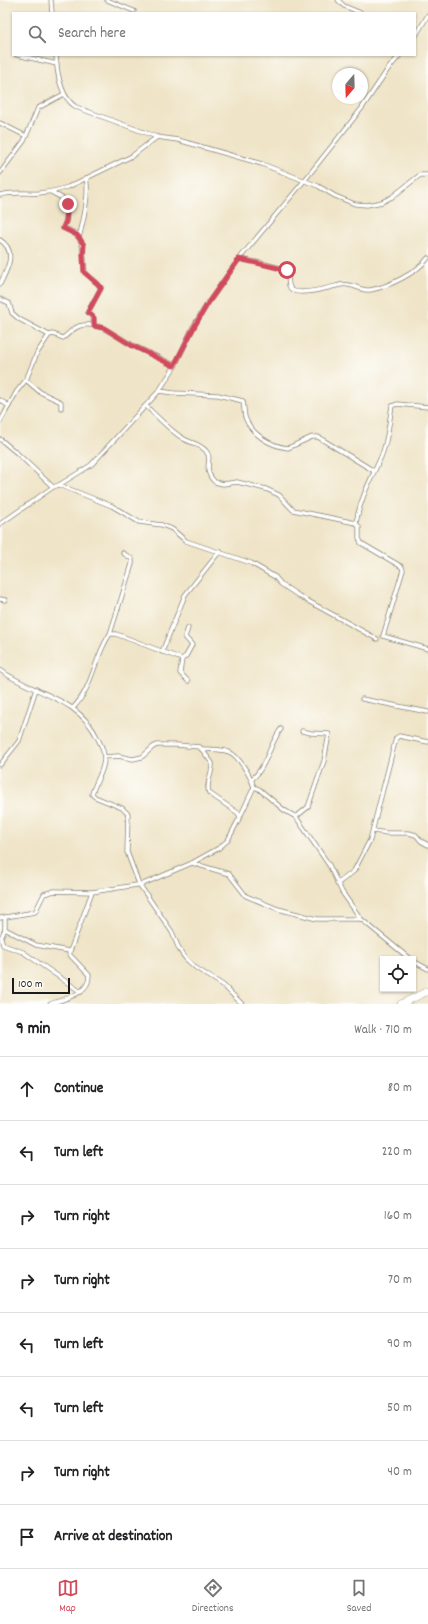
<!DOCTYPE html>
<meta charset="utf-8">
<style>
:root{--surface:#fff;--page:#f6f6f6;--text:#202124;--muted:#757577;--line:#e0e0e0;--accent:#d1495b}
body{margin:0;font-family:Dekko,sans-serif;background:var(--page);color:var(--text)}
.controls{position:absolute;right:12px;bottom:12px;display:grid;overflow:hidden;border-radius:0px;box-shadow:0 1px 3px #0004}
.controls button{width:36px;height:36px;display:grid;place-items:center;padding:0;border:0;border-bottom:1px solid var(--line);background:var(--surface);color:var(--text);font:20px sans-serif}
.compass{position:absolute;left:332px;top:68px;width:36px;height:36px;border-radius:50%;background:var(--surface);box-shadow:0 1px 3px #0004;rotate:199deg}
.scale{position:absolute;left:12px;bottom:10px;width:58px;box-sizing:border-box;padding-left:4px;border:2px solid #1c1c1c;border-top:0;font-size:11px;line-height:14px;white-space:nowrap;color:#1c1c1c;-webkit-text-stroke:3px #fdfcf7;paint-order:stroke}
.stop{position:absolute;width:12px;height:12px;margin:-9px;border:3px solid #d1495b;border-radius:50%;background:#fff}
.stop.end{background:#d1495b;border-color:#fff;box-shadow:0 1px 4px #0008}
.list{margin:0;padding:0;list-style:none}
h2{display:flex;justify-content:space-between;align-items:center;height:52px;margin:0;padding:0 16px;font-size:17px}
h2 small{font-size:13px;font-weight:400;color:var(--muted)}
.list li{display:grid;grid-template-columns:26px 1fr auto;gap:12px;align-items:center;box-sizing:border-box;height:64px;padding:0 16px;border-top:1px solid var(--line)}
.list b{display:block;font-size:15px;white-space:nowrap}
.list em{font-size:13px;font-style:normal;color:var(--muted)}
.icon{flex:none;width:22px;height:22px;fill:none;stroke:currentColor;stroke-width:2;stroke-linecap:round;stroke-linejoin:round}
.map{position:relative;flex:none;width:428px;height:1004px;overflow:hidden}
.search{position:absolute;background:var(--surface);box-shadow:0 1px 3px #0004;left:12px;right:12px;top:12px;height:44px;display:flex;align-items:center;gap:10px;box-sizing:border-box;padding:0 14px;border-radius:0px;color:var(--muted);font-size:15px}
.sheet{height:564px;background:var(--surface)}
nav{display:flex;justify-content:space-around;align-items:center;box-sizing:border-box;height:56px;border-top:1px solid var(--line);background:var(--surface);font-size:11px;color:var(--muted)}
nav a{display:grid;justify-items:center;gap:2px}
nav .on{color:var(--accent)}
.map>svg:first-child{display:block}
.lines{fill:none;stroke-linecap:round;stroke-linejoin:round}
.street-casing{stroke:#868072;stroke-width:5}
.highway-casing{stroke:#868072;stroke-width:8}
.street{stroke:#fff;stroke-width:3.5}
.highway{stroke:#fff;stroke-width:7}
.route{stroke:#d1495b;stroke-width:5}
</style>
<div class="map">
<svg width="428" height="1004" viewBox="0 0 428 1004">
<rect width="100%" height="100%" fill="#fdfcf7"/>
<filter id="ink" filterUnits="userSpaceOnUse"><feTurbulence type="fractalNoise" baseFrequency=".025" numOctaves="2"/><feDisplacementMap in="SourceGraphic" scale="8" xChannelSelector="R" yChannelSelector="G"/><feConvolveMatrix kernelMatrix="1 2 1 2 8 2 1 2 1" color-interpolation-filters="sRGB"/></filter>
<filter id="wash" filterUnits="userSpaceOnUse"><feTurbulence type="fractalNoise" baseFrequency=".012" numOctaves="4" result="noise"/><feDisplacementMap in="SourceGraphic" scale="16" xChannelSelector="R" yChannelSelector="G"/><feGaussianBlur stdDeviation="0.9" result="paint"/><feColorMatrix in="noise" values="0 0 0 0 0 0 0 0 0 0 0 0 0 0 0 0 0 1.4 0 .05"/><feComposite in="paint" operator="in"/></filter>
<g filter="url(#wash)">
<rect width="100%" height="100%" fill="#efe4c7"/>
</g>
<g filter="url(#ink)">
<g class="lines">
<g class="street-casing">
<g id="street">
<path d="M 51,0 L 52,13"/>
<path d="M 107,0 L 134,11"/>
<path d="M 338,0 L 344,6 L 361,13"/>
<path d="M 415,37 L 428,15"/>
<path d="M 17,55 L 57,64"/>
<path d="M 56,55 C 57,73 60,97 76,107 L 157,137 L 178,140 L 262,164 L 318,186 L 335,196 L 355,204 L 367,205 L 382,202 L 392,197 L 420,175 L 428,175"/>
<path d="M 0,123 L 26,136"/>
<path d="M 0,173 L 24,141 L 38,108 L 64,94"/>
<path d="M 51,192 L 64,199 L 67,202 L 66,221 L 63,228 C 88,235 82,252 85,272 L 98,284 L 101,288 L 88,312 L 93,318 L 94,326"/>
<path d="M 0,195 C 14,191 26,194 39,193 C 49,192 59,190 68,187 L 132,156 L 157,137"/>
<path d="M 75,233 L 80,234 C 84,218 90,193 86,178"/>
<path d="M 0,240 C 18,251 7,270 0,284"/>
<path d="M 239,259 L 261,263 L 287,270 C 290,275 286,286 292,290 C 301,296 331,287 340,285 C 351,282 360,291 370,290 C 388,287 417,273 428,258"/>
<path d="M 0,299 L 9,303 L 12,313 L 19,319 L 49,335 L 53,334 L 63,338 C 70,333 74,326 84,325 C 103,323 116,337 132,345 C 146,352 161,358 175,366"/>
<path d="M 26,380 L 40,392 L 61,402 L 61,408"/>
<path d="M 159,391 L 174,393 L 218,395 L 243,401 C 244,406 244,412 245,417 C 251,434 270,446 288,448 L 312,437 L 318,437 L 374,471"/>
<path d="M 0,400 L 9,406"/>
<path d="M 146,406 C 158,417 170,431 184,439 C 191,443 200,444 206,451 C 214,459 201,469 215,482 L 223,484 L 237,482 L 266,489 L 279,495 L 293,510 L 356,523 L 359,527 L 359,538 L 361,543 L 402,567 L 403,570 L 383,636 L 428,649"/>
<path d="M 0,422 L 17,391 L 26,380 L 37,353 L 49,335"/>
<path d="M 0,439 L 18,454 L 53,487"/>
<path d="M 59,485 L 112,506 L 139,522 L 162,525 L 172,529 L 186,541 L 251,563 L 275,577 L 281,584 L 299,596 L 377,639"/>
<path d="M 356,523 C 360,499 371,479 381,457 C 388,441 389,422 392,406 L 397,404 L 428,407"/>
<path d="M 0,524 L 53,487 L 59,485 L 91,465 L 159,391 L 175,366 L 193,327 L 208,303 L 239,259 L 304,181 L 362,108 L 388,69 L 400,55"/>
<path d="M 0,599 L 5,600"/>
<path d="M 110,634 L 132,564 L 132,559 L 123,553"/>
<path d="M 162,652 L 185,595 L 220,551"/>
<path d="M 182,659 L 180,673 L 188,681"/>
<path d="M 0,670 C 34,695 78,696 98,739 C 101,745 104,750 104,757 C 105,770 95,782 92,794 L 95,797 L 122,808 L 128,814 L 127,852 L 139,884 L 172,932 L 179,949 L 186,959 L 196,968 L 223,985 L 242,1004"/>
<path d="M 362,699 L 428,712"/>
<path d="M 73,708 C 93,688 94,657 110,634 L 116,634 L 182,659 L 186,656 L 192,645 L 185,637 L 188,628"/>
<path d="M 104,757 L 118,756 L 133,759 L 142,757 L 153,747 L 157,745 L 176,745 L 200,747 L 212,763 C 213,773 205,784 209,793 L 238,813 L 240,817"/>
<path d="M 0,765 L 19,741 L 36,689"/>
<path d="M 252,779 C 266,768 270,743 281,729"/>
<path d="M 254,787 L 259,789 L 284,810 L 296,817 L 329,865 L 342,892 L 361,919"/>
<path d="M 296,817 L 308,807 L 324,761 L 329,734 L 311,733 L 302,731"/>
<path d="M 373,831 L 387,833 L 409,833 L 416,835 L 421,841 L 428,845"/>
<path d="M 192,863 L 229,874 L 246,896 L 278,909 L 317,919 L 361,919 L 410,959"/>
<path d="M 337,884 L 354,871 L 370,840 L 396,738 L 399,736 L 428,742"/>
<path d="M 0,918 L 35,912 L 44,894 L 54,891 L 92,892 L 143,884 L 192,863 L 219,848 L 228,840 L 240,817 L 254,787 C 251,777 239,756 229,752 C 221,749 209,749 201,749"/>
<path d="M 5,918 L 5,929 L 36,945 L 69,951"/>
<path d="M 5,929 L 1,938 L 3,945 L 23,952 L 81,992"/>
<path d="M 413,961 L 428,969"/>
<path d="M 50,1004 C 64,999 90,994 89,975 L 69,954 L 92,892"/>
</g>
</g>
<g class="highway-casing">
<path id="highway" d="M 401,1004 L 428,991"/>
</g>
<use href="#street" class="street"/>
<use href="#highway" class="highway"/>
</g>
</g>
<g class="lines" filter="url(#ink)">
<path class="route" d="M 68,204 L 66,221 L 63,228 L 77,235 L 84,245 L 83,254 L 84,272 L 98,284 L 101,288 L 88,312 L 94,318 L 94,326 L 104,328 L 131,345 L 174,366 L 194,327 L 208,303 L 239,259 L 287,270"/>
</g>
</svg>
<div class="controls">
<button><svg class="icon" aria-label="locate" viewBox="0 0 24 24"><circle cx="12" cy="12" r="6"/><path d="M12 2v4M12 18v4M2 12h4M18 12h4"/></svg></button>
</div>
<svg class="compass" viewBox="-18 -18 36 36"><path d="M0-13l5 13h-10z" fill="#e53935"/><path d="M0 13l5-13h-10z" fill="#757577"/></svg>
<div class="scale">100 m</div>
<div class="stop" style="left:287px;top:270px"></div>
<div class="stop end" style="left:68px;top:204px"></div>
<div class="search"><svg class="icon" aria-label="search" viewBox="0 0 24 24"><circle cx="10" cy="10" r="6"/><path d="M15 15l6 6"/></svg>Search here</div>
</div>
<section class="sheet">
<h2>9 min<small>Walk · 710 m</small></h2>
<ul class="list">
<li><svg class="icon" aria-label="ahead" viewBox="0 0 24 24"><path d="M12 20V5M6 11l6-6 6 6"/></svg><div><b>Continue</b></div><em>80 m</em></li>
<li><svg class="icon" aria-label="left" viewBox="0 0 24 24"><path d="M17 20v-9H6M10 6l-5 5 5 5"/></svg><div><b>Turn left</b></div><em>220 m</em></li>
<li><svg class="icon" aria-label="right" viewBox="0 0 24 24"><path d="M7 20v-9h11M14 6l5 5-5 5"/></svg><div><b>Turn right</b></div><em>160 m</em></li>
<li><svg class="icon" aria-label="right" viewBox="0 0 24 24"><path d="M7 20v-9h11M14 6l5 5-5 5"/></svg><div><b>Turn right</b></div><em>70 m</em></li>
<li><svg class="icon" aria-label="left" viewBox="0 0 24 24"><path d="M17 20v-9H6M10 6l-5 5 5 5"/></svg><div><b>Turn left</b></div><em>90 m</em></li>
<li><svg class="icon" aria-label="left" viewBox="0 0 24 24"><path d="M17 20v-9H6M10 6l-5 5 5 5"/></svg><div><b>Turn left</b></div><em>50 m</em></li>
<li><svg class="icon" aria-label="right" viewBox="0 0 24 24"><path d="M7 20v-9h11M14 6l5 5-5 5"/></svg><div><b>Turn right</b></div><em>40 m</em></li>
<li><svg class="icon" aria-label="arrive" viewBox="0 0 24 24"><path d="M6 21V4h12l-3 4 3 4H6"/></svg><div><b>Arrive at destination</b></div></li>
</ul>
</section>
<nav>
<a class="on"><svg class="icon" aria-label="map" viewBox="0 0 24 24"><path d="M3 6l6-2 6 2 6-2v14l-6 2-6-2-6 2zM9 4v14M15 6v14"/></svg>Map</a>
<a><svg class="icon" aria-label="directions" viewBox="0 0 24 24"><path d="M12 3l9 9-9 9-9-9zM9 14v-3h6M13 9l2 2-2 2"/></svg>Directions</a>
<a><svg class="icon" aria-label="saved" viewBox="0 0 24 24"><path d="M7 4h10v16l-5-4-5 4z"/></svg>Saved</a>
</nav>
